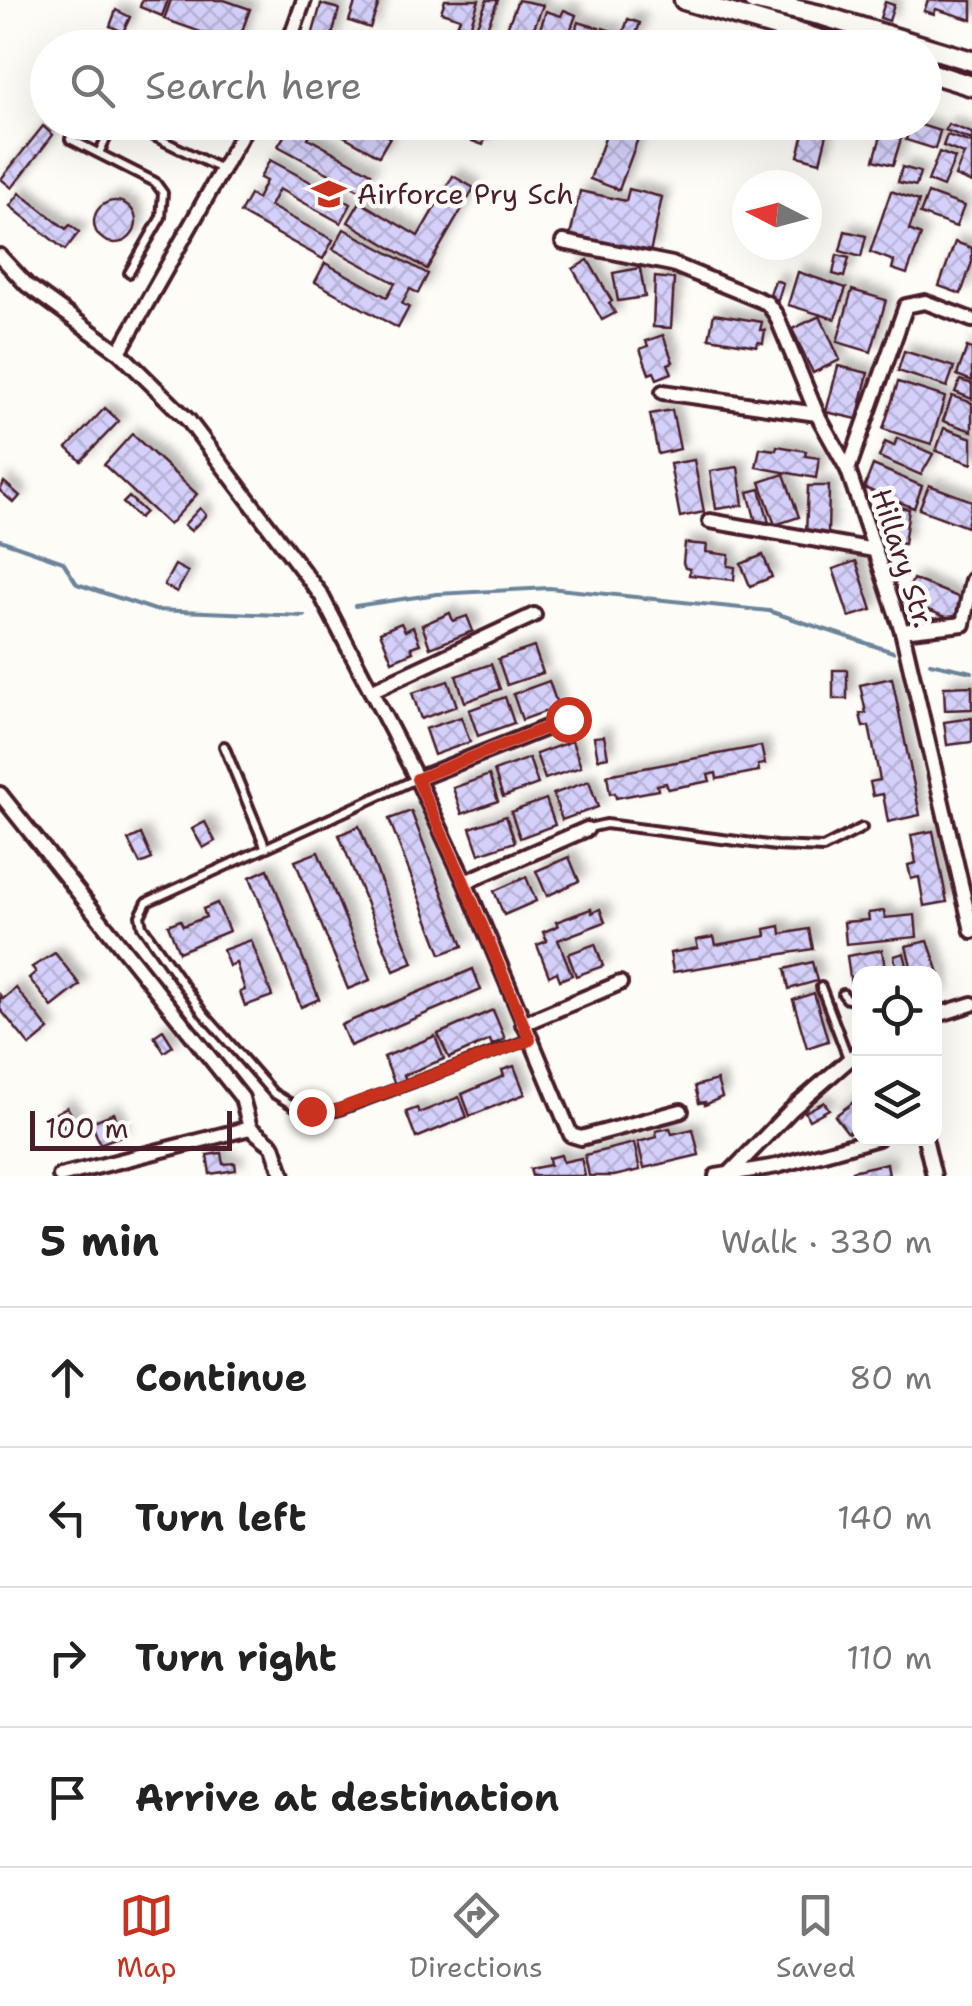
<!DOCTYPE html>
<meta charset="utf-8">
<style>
:root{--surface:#fff;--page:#f2f2f2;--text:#222;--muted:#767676;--line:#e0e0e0;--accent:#c8321e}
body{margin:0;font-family:"Shantell Sans",sans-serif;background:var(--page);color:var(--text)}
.controls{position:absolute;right:30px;bottom:30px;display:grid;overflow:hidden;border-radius:20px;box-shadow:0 10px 40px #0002}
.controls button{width:90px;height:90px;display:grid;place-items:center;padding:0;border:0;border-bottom:2px solid var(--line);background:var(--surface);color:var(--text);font:50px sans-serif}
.compass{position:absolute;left:732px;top:170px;width:90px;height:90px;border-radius:50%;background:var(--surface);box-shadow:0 10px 40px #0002;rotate:276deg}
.scale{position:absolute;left:30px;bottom:25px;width:202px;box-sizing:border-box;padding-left:10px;border:5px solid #4a1f2b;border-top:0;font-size:28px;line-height:35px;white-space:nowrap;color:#4a1f2b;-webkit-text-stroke:8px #fdfcf7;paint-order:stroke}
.stop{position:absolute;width:30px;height:30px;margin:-22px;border:8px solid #c8321e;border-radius:50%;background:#fff}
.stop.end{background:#c8321e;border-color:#fff;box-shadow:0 2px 10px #0008}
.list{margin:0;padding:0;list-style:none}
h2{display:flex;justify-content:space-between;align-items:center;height:130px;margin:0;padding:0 40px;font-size:42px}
h2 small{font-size:32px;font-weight:400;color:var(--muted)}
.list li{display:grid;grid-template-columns:65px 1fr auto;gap:30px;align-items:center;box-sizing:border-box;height:140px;padding:0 40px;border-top:2px solid var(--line)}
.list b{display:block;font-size:38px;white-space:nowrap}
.list em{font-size:32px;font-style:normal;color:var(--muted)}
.icon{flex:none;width:55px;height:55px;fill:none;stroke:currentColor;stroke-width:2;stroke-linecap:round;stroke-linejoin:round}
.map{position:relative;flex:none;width:972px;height:1176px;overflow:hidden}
.search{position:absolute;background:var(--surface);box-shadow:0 10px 40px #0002;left:30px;right:30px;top:30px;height:110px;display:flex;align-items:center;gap:25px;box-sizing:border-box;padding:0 35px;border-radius:55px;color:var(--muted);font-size:38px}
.sheet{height:690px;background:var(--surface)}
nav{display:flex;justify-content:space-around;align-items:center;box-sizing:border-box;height:140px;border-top:2px solid var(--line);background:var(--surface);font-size:28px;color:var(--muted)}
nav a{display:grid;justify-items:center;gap:5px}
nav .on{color:var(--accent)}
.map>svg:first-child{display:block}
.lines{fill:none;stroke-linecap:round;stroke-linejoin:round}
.stream{stroke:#6c8499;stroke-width:4}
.building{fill:url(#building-cross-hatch);stroke:#4a1f2b;stroke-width:2.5;filter:url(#shadow)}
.lane-casing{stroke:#4a1f2b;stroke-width:14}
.street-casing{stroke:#4a1f2b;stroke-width:20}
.secondary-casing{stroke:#4a1f2b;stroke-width:25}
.lane{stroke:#fdfcf7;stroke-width:6}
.street{stroke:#fdfcf7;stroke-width:12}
.secondary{stroke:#fdfcf7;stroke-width:18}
.route{stroke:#c8321e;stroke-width:12}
.labels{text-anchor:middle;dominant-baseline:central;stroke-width:9;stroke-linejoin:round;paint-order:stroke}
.poi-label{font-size:28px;fill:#4a1f2b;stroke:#fdfcf7;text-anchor:start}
.street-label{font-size:28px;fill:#4a1f2b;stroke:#fdfcf7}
</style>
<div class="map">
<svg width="972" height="1176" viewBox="0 0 972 1176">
<defs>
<pattern id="building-cross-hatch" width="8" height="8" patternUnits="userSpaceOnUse" patternTransform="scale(2.5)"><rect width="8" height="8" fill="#d4d0f9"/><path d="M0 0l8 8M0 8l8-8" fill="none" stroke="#b8b2d6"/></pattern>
<filter id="shadow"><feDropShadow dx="7" dy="-7" stdDeviation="5" flood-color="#0004"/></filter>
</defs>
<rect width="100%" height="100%" fill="#fdfcf7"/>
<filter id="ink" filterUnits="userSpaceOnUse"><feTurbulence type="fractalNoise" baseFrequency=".01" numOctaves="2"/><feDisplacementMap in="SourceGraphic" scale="20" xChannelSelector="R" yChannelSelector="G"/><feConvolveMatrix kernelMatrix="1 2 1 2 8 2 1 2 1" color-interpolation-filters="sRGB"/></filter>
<g filter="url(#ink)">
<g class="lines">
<g class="stream">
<path d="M 0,540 L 63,562 L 77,584 L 155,610 L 304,616"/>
<path d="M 355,606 L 437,594 L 549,588 L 769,611 L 893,652"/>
<path d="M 930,663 L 972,672"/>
</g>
</g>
<g class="building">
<path d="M 142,0 L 168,0 L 162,16 L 140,7 Z"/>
<path d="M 171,0 L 224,0 L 250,9 L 237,45 L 164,19 Z"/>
<path d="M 356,0 L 380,0 L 370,28 L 349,21 Z"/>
<path d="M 445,0 L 479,0 L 466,39 L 454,35 L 460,18 L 441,12 Z"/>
<path d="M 487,0 L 498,0 L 479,48 L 468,48 Z"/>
<path d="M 518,0 L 543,5 L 526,48 L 499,48 Z"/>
<path d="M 928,0 L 972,1 L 972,20 L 936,9 L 934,14 L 924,11 Z"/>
<path d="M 885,2 L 894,5 L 889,21 L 880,18 Z"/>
<path d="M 321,4 L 339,9 L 331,40 L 312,36 Z"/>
<path d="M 116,10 L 130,17 L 123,32 L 110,26 Z"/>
<path d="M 564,10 L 576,15 L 564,48 L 535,44 L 546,11 L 561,16 Z"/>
<path d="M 628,19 L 640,23 L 631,48 L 596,48 L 603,28 L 615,32 L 611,43 L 619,45 Z"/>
<path d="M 578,22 L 599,28 L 592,48 L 570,48 Z"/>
<path d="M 300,122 L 316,122 L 308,138 L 371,173 L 361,191 L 278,146 L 289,128 L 295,131 Z"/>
<path d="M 319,122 L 363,122 L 390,137 L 379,156 Z"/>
<path d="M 466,122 L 491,122 L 483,145 L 461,137 Z"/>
<path d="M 611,122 L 644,122 L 619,190 L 590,179 Z"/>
<path d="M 807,122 L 830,122 L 820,162 L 798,156 Z"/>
<path d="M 885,122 L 906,122 L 893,165 L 874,160 Z"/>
<path d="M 911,122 L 940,131 L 935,149 L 906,140 Z"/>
<path d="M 948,124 L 972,133 L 972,140 L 945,130 Z"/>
<path d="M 43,126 L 53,135 L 12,188 L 1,179 Z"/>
<path d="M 947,135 L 972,143 L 972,183 L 955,176 L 964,154 L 943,146 Z"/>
<path d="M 939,152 L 955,158 L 943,187 L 928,181 Z"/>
<path d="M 270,160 L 351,204 L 341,223 L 279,189 L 270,206 L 333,240 L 323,259 L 240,213 L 250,195 L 257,199 L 266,181 L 260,178 Z"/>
<path d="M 902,167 L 920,172 L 916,186 L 898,182 Z"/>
<path d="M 453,176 L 474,188 L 427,269 L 348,222 L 360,202 L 418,236 Z"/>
<path d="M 629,189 L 662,197 L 650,253 L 570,236 L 580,191 L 626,201 Z"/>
<path d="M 891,191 L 919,201 L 909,230 L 921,235 L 907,274 L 892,269 L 894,261 L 870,252 Z"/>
<path d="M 20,193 L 66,229 L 70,225 L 79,232 L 65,250 L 10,206 Z"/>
<path d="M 928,193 L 964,206 L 956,227 L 920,214 Z"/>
<circle cx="115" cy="222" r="21"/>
<path d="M 344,229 L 428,274 L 418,293 L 410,289 L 402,304 L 409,307 L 398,328 L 315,282 L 325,263 L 387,297 L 395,283 L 333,249 Z"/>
<path d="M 845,231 L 866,236 L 861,257 L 840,251 Z"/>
<path d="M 955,242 L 972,248 L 972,262 L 961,294 L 939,286 Z"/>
<path d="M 837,255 L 849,258 L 844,277 L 833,274 Z"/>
<path d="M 588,260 L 612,301 L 609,303 L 615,313 L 602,320 L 573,269 Z"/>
<path d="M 640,268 L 645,297 L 618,301 L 613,273 Z"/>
<path d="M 798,272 L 846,288 L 835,319 L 788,305 Z"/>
<path d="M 655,277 L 674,279 L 671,328 L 653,327 Z"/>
<path d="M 775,280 L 783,283 L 778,300 L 769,297 Z"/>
<path d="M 852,290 L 886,300 L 871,352 L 837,342 Z"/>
<path d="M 714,314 L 762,322 L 760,330 L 765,330 L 763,343 L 758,342 L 757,346 L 709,338 Z"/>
<path d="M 820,316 L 840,360 L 813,373 L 792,329 Z"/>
<path d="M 663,335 L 673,362 L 668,364 L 672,373 L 657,379 L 654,372 L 649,374 L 640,349 L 648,346 L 646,341 Z"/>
<path d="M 967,347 L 972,349 L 972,381 L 957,375 Z"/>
<path d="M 904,351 L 954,367 L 947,387 L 898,371 Z"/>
<path d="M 838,366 L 868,373 L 857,419 L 826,412 Z"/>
<path d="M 960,380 L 972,384 L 972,399 L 955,392 Z"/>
<path d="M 898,382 L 945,397 L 931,444 L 883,429 Z"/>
<path d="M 952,396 L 972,403 L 972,431 L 943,421 Z"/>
<path d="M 105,408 L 119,421 L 81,461 L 67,448 Z"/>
<path d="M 672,410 L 680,449 L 658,454 L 650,414 Z"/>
<path d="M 944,428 L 972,438 L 972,464 L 936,451 Z"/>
<path d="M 132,434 L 197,494 L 169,525 L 104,465 Z"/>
<path d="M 897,438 L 933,454 L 921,475 L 879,457 L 885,442 L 894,446 Z"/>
<path d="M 777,446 L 806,451 L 805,456 L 819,458 L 816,478 L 756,467 L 760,448 L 776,450 Z"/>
<path d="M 694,460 L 704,512 L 680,517 L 670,464 Z"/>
<path d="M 873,465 L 922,486 L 914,508 L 864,488 Z"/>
<path d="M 738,467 L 743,505 L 716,509 L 710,471 Z"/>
<path d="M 784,474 L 799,517 L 775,525 L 760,482 Z"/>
<path d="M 4,482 L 20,496 L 14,503 L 0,491 Z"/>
<path d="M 929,485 L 972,501 L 967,527 L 919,509 Z"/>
<path d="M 808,486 L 829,486 L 828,535 L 806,535 Z"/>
<path d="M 760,489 L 769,523 L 757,526 L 748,492 Z"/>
<path d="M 129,497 L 145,512 L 139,518 L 123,503 Z"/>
<path d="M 884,504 L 909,509 L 904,544 L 879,540 Z"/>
<path d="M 200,508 L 206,515 L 191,531 L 184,525 Z"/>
<path d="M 685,543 L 707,545 L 706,552 L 729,555 L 728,566 L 735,567 L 734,580 L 689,575 L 690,569 L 685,568 L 683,563 Z"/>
<path d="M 763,555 L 772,577 L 750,586 L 741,564 Z"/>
<path d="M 856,561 L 872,610 L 849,617 L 833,569 Z"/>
<path d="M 175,565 L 188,572 L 177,592 L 164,585 Z"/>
<path d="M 913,579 L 963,599 L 954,620 L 904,601 Z"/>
<path d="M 450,613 L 453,621 L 467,616 L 473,631 L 430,648 L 422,625 Z"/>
<path d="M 401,623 L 405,631 L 413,627 L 420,644 L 411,647 L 413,652 L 392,661 L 380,632 Z"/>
<path d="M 534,647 L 543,673 L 507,685 L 498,659 Z"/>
<path d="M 491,664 L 500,689 L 465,702 L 456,676 Z"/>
<rect x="833" y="670" width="14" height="29"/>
<path d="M 892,678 L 920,815 L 888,822 L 883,794 L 873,796 L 870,782 L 880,780 L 869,726 L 863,727 L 860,714 L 866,713 L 860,685 Z"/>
<path d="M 448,681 L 457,706 L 421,719 L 412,693 Z"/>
<path d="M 549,681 L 558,707 L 522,720 L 513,694 Z"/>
<path d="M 972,686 L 972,709 L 945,710 L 944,687 Z"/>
<path d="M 505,697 L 514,723 L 478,736 L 469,710 Z"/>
<path d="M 461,717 L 470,742 L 434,755 L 425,729 Z"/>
<path d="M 972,718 L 972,742 L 947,745 L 944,722 Z"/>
<path d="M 604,736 L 608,757 L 598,759 L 594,737 Z"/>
<path d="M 572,741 L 581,767 L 545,779 L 536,754 Z"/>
<path d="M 761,746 L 765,764 L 758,765 L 759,771 L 717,779 L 716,773 L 708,775 L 710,781 L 668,789 L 666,783 L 657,785 L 658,790 L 616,798 L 615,793 L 610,794 L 607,775 Z"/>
<path d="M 529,758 L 538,784 L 503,797 L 494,771 Z"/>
<path d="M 489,775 L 498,801 L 462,814 L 453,788 Z"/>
<path d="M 589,781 L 598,807 L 562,820 L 553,794 Z"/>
<path d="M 546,799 L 555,825 L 520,838 L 511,812 Z"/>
<path d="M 411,811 L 463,946 L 441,954 L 389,819 Z"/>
<path d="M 506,816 L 515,842 L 479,854 L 470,828 Z"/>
<path d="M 205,822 L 215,841 L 203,848 L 192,829 Z"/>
<path d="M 359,826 L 413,963 L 394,971 L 339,835 Z"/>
<path d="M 933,831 L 947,902 L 924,906 L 919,877 L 911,879 L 908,865 L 916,863 L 911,835 Z"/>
<path d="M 141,834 L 152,859 L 140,864 L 128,840 Z"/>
<path d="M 318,852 L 370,980 L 348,989 L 295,861 Z"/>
<path d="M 569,857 L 579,881 L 547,896 L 536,871 Z"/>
<path d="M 268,869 L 319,999 L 301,1007 L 250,877 Z"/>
<path d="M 526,877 L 536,901 L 504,915 L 494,891 Z"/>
<path d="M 217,903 L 229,931 L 179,952 L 168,925 L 180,920 L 183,926 L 206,917 L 203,909 Z"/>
<path d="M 591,909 L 592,913 L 600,909 L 605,922 L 558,940 L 572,975 L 560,980 L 557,972 L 549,976 L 537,945 L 547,941 L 543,932 L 558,926 L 556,922 Z"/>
<path d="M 884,911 L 885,918 L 915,915 L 917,937 L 846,944 L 844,922 L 869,920 L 868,913 Z"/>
<path d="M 780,926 L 781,934 L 809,929 L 813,949 L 673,972 L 670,953 L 698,948 L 696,940 L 714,937 L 716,945 L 766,936 L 765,929 Z"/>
<path d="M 251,940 L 272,996 L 245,1006 L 240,992 L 245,990 L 236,963 L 229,966 L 223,950 Z"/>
<path d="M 928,941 L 942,981 L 938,982 L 941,994 L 934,996 L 934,974 L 913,974 L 906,946 Z"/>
<path d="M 595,944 L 603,966 L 576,976 L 568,954 Z"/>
<path d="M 882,950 L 886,974 L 860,974 L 860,983 L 851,985 L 847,956 Z"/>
<path d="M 55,953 L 80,985 L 52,1007 L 29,978 L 36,972 L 32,967 Z"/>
<path d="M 904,953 L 909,974 L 898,974 L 894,956 Z"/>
<path d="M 812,962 L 817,981 L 789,989 L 785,969 Z"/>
<path d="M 473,969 L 481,990 L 350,1046 L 341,1025 Z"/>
<path d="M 16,988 L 49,1030 L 30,1046 L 0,1009 L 0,995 L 3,999 Z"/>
<path d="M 814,993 L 828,1041 L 807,1048 L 793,1000 Z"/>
<path d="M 493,1010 L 505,1039 L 492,1045 L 490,1040 L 449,1058 L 438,1034 Z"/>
<path d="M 163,1030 L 173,1046 L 164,1052 L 154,1036 Z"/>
<path d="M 435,1036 L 444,1059 L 404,1075 L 406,1080 L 395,1085 L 384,1057 Z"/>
<path d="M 514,1066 L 525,1094 L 470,1116 L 462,1094 L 504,1076 L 502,1070 Z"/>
<path d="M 717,1080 L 722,1097 L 705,1105 L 705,1102 L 699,1103 L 695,1086 Z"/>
<path d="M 459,1097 L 467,1117 L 416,1138 L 406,1112 L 417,1108 L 419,1113 Z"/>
<path d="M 860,1097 L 860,1125 L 848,1133 L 835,1116 Z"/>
<path d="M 824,1102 L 829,1109 L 809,1120 L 805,1112 Z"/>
<path d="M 67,1107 L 76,1122 L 65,1128 L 56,1113 Z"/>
<path d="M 114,1113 L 123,1135 L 100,1144 L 91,1122 Z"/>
<path d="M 670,1128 L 672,1134 L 693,1129 L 699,1155 L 644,1168 L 638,1142 L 657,1137 L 656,1131 Z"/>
<path d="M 634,1143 L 640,1170 L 614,1176 L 589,1176 L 585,1155 Z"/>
<path d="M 221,1153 L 223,1164 L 235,1163 L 236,1170 L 210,1174 L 207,1155 Z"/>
<path d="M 561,1155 L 563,1162 L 581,1158 L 585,1176 L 532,1176 L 530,1169 L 550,1165 L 549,1158 Z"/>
<path d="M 887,1163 L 889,1176 L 853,1176 L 852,1171 Z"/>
</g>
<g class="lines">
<g class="lane-casing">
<g id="lane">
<path d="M 125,122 L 221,169"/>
<path d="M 70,139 L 155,182 L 163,193 L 161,217 L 129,273"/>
<path d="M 99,153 L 114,122"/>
<path d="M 224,746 L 265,846"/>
<path d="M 416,779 L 147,902 L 140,916 L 142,926 L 203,1013 L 273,1093 L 296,1107 L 325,1112 L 337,1111 L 530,1039"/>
<path d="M 588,828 L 606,824 L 776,846 L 823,848 L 862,828"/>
<path d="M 821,987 L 848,1058"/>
<path d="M 843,994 L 847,999 L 860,999"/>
</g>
</g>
<g class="street-casing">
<g id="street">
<path d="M 287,48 L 304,0"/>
<path d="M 563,242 L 672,264 L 767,303 L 776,315 L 817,414 L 848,470"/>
<path d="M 0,256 L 27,285 L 119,352 L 188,420 L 321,595 L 417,779 L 465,882 L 571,1135 L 581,1138 L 681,1111"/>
<path d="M 972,320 L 925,302 L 906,306 L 848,470 L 902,631 L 972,931"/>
<path d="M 119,352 L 249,122"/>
<path d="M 663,392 L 817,414"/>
<path d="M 710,521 L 874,550"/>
<path d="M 902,631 L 963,624 L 972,580"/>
<path d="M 371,691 L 534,615"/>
<path d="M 417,779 L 568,719"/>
<path d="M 0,794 L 242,1098 L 250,1128 L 273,1146 L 283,1176"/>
<path d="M 465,882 L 587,829"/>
<path d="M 934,1016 L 972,1004"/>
<path d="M 523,1024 L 620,983"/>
<path d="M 925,1138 L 934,1176"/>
<path d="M 730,1173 L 791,1110 L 860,1050"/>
<path d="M 60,1176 L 250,1128"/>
<path d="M 716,1176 L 777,1166 L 878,1138"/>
</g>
</g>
<g class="secondary-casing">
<g id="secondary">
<path d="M 684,0 L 848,48"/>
<path d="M 753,0 L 820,15 L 972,61"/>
<path d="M 924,71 L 972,86"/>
</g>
</g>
<use href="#lane" class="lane"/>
<use href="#street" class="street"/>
<use href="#secondary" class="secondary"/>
</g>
</g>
<g class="lines" filter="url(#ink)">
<path class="route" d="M 311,1111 L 337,1110 L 530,1040 L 464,882 L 417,779 L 568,719"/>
</g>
<defs>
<g id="school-bare" transform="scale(2.7)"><path d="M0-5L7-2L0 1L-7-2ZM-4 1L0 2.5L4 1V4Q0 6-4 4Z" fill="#c8321e" stroke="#fdfcf7" stroke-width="2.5" paint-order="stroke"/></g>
</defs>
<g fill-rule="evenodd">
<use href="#school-bare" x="329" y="194"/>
</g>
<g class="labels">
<g class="poi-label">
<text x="357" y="194">Airforce Pry Sch</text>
</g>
<g class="street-label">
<text transform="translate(903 558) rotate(72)">Hillary Str.</text>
</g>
</g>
</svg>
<div class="controls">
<button><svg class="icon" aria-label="locate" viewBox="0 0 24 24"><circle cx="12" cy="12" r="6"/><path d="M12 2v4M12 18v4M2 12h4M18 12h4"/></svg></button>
<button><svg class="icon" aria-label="layers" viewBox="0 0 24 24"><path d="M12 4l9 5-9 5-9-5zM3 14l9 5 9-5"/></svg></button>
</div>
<svg class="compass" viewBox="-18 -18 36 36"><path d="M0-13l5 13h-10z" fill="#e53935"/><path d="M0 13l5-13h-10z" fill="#767676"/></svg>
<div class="scale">100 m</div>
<div class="stop" style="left:568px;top:719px"></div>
<div class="stop end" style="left:311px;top:1111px"></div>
<div class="search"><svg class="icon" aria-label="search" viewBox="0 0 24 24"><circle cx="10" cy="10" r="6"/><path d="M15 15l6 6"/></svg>Search here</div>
</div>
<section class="sheet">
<h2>5 min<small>Walk · 330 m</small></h2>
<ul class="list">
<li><svg class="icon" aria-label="ahead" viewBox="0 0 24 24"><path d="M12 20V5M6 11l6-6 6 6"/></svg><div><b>Continue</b></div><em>80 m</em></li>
<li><svg class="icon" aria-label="left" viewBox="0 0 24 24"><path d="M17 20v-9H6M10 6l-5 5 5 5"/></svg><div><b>Turn left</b></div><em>140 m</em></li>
<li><svg class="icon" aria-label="right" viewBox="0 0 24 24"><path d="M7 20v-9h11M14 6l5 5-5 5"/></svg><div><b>Turn right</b></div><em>110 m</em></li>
<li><svg class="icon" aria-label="arrive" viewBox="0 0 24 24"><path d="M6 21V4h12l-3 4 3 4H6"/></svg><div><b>Arrive at destination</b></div></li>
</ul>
</section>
<nav>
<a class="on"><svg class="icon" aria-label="map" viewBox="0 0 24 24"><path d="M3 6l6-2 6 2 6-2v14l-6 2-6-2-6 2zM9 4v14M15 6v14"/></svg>Map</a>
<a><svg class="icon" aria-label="directions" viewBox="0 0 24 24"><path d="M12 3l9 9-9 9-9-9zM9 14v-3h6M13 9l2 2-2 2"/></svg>Directions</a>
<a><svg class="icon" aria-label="saved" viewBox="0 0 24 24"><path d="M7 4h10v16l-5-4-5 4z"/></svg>Saved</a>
</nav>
